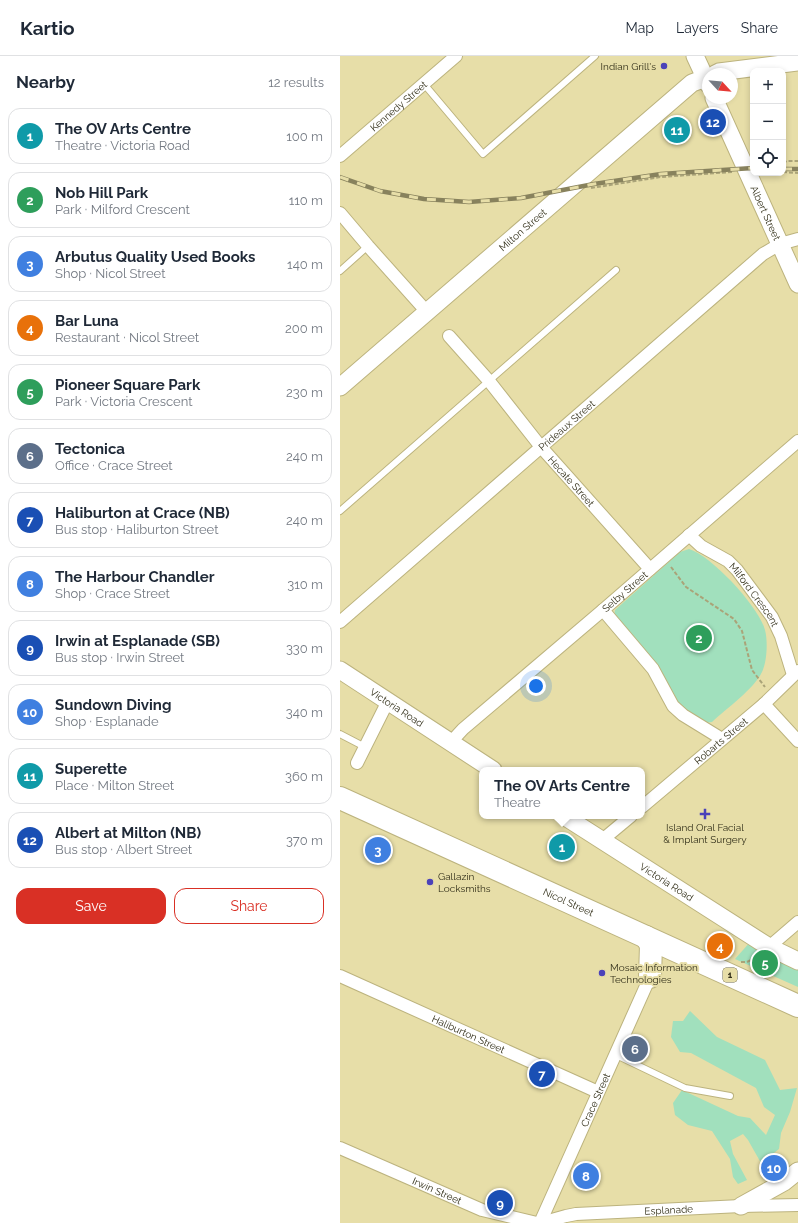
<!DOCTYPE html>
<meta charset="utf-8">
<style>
:root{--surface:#fff;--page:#f2f2f3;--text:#1f2937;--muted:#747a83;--line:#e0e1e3;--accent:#d93025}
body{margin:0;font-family:Raleway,sans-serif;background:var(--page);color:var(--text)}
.controls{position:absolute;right:12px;top:12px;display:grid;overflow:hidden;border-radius:8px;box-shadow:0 2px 6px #0003}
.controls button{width:36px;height:36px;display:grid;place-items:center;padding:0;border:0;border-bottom:1px solid var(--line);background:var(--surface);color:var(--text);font:20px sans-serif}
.compass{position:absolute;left:362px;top:12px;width:36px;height:36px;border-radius:50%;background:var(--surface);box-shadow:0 2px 6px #0003;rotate:116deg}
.you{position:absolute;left:196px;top:630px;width:14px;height:14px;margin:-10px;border:3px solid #fff;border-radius:50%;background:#1a73e8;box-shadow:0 0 0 6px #1a73e833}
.badge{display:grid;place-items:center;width:26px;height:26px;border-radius:50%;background:var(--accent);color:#fff;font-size:13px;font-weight:700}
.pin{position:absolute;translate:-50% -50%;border:2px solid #fff;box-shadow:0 1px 4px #0006}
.popup{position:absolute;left:139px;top:711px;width:166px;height:52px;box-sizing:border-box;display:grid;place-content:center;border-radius:8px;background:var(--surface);filter:drop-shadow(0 1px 3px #0005);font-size:13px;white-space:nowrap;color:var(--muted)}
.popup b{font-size:15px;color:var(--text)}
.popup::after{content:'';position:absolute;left:50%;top:100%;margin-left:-8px;border:8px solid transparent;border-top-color:var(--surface)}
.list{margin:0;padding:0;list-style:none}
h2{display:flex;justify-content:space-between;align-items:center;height:52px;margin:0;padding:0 16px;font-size:17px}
h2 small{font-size:13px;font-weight:400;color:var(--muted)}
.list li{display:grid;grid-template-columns:26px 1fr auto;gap:12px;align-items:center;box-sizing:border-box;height:56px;margin:0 8px 8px;padding:0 8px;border:1px solid var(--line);border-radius:12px}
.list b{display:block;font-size:15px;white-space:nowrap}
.list p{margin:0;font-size:13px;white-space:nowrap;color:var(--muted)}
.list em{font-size:13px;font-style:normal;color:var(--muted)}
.actions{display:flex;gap:8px;padding:12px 16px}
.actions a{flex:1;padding:9px 0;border:1px solid var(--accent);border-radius:12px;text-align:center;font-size:14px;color:var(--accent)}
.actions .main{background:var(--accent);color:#fff}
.icon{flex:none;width:22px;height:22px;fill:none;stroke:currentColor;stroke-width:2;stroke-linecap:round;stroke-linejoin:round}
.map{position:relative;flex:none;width:458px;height:1167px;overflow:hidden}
header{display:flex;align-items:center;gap:24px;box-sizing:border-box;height:56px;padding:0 20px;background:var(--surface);border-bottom:1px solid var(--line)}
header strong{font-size:19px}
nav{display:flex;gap:22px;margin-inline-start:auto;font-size:14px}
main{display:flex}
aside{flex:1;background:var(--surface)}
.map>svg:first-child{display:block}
.green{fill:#a1e0bd}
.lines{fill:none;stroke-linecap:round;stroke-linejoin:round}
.lane-casing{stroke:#bcb37e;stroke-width:8}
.street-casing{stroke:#bcb37e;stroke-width:14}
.secondary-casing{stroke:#bcb37e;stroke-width:19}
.highway-casing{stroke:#bcb37e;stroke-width:24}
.path{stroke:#aaa378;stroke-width:2;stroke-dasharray:4 2;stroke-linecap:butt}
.lane{stroke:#fff;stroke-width:6}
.street{stroke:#fff;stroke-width:12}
.secondary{stroke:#fff;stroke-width:17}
.highway{stroke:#fff;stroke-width:22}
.rail-casing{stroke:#88825d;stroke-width:4.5}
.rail{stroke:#e7dea8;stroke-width:3;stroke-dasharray:9;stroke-linecap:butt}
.poi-dot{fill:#4b42b9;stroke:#e7dea8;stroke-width:1.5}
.labels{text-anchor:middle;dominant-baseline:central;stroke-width:4;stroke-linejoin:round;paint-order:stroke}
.shield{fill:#e7dea8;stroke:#696445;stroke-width:1}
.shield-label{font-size:9px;font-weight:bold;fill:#33301a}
.poi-label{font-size:10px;fill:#33301a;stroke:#e7dea8;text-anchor:start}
.street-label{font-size:10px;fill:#33301a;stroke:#e7dea8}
</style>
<header>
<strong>Kartio</strong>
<nav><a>Map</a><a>Layers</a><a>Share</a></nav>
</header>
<main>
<aside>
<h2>Nearby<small>12 results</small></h2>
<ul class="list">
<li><span class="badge" style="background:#0f9aa8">1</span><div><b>The OV Arts Centre</b><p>Theatre · Victoria Road</p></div><em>100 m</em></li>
<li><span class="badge" style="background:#2e9e5b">2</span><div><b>Nob Hill Park</b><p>Park · Milford Crescent</p></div><em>110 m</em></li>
<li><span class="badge" style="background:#3f7fe0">3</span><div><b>Arbutus Quality Used Books</b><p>Shop · Nicol Street</p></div><em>140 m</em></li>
<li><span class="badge" style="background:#e8710a">4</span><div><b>Bar Luna</b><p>Restaurant · Nicol Street</p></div><em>200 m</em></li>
<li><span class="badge" style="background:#2e9e5b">5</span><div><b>Pioneer Square Park</b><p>Park · Victoria Crescent</p></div><em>230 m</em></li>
<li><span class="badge" style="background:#5c6f8a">6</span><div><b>Tectonica</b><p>Office · Crace Street</p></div><em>240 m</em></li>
<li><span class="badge" style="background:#1a4fb4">7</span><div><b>Haliburton at Crace (NB)</b><p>Bus stop · Haliburton Street</p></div><em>240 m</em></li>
<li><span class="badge" style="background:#3f7fe0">8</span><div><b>The Harbour Chandler</b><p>Shop · Crace Street</p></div><em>310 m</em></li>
<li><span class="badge" style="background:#1a4fb4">9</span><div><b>Irwin at Esplanade (SB)</b><p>Bus stop · Irwin Street</p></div><em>330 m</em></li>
<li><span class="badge" style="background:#3f7fe0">10</span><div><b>Sundown Diving</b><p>Shop · Esplanade</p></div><em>340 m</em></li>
<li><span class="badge" style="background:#0f9aa8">11</span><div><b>Superette</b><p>Place · Milton Street</p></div><em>360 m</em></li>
<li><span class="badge" style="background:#1a4fb4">12</span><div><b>Albert at Milton (NB)</b><p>Bus stop · Albert Street</p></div><em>370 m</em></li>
</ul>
<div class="actions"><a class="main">Save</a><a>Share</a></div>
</aside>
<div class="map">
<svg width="458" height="1167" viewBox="0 0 458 1167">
<rect width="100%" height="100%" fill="#e7dea8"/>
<g class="green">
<path d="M 349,493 C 372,500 419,551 425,574 C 428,585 427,606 422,616 C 414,633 386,653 372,666 L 364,667 L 337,649 L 274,560 L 275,554 L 340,496 Z"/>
<path d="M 411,885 L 458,913 L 458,931 L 395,903 Z"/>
<path d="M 350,955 L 377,981 L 425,1004 L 440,1034 L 457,1032 L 450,1056 L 441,1077 L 439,1093 L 421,1107 L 408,1084 L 403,1078 L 390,1085 L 393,1098 L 407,1124 L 398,1128 L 393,1121 L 390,1103 L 372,1075 L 348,1069 L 335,1059 L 333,1047 L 342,1034 L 398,1060 L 410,1062 L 426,1079 L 435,1059 L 424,1051 L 416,1032 L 351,997 L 340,996 L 331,981 L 333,965 L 343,965 Z"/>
</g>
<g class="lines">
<g class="lane-casing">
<g id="lane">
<path d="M 84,28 L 143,98 L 255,0"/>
<path d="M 0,215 L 28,190"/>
<path d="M 0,455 L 276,214"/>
<path d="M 0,678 L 25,691"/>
<path d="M 274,998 L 345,1032 L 390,1040"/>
</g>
</g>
<g class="street-casing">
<g id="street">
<path id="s1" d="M 0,100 L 116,0"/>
<path d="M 0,157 L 28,190 L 87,256"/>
<path id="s2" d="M 109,280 L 149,325 L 201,391 L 310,513"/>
<path id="s3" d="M 349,479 L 361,490 L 388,505 L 397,514 L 432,561 L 441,580 L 453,619"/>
<path d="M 263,554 L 313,613 L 333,650 L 343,659 L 382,683"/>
<path id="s4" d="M 0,566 L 423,198 L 440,188 L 458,183"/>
<path d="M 424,648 L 458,685"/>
<path id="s5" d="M 111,686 L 123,673 L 263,554 L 458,385"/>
<path d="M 17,707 L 48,645"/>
<path id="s6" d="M 302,751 L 424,648 L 458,615"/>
<path d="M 261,785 L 291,760"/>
<path d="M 429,891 L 458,866"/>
<path id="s7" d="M 0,920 L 258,1036"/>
<path id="s8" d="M 0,1092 L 142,1154 L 197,1167"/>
<path id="s9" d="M 200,1167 L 310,921"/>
<path id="s10" d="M 201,1167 L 226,1160 L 236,1158 L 401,1150 L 458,1149"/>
</g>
</g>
<g class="secondary-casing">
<g id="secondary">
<path d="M 355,0 L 368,28"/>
<path d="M 375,18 L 379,16 L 458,6"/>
<path id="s11" d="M 374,42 L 458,228"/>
<path id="s12" d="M 0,331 L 352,27 L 368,21"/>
<path id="s13" d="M 0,614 L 153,714"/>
<path id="s14" d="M 224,760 L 429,891 L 458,905"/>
<path d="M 401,1150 L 444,1126 L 458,1115"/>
</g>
</g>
<g class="highway-casing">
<g id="highway">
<path id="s15" d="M 0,742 L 458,950"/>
<path d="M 306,881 L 311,889 L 310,921"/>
</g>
</g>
<g class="path">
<path d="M 443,107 L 447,105 L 458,105"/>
<path d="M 443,116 L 458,117"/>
<path d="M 251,132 L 321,121 L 392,116"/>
<path d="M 331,511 L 346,531 L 394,563 L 402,575 L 412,614 L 425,631"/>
<path d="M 401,906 L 407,906 L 419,900"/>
</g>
<use href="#lane" class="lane"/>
<use href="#street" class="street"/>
<use href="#secondary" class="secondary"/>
<use href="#highway" class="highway"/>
<g class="rail-casing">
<g id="rail">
<path d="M 443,113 L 458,113"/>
<path d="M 0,121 L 40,135 L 84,143 L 129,146 L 181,142 L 254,128 L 321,118 L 413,112"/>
</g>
</g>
<use href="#rail" class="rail"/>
</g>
<g class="poi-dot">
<circle cx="324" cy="10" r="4"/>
<path d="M363 752h4v4h4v4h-4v4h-4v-4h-4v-4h4z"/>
<circle cx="90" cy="826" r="4"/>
<circle cx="262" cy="917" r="4"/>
</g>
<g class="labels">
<rect class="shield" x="383" y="912" width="14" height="14" rx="3"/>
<g class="shield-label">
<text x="390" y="919">1</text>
</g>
<g class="poi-label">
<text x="316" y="10" text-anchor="end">Indian Grill's</text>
<text x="365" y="771" text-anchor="middle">Island Oral Facial<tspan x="365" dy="12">&amp; Implant Surgery</tspan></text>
<text x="98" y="820">Gallazin<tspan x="98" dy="12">Locksmiths</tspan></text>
<text x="270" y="911">Mosaic Information<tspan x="270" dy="12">Technologies</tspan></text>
</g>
<g class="street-label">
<text stroke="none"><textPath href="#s1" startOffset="77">Kennedy Street</textPath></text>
<text stroke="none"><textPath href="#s11" startOffset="126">Albert Street</textPath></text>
<text stroke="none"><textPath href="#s12" startOffset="241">Milton Street</textPath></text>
<text stroke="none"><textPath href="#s4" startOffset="300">Prideaux Street</textPath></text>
<text stroke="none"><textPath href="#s2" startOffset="190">Hecate Street</textPath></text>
<text stroke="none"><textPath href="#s5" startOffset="230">Selby Street</textPath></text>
<text stroke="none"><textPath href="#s3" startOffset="90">Milford Crescent</textPath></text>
<text stroke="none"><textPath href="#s13" startOffset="68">Victoria Road</textPath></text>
<text stroke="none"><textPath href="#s6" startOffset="103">Robarts Street</textPath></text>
<text stroke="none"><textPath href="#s14" startOffset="122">Victoria Road</textPath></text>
<text stroke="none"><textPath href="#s15" startOffset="251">Nicol Street</textPath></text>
<text stroke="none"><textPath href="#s7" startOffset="141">Haliburton Street</textPath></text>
<text stroke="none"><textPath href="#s9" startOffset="135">Crace Street</textPath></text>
<text stroke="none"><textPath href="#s8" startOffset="106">Irwin Street</textPath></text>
<text stroke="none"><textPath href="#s10" startOffset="129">Esplanade</textPath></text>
</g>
</g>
</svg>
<div class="controls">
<button>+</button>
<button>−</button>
<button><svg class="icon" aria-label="locate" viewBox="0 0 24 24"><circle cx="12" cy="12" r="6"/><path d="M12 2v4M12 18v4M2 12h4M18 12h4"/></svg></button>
</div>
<svg class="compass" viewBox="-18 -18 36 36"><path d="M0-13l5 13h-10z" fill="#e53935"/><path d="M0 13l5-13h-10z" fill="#747a83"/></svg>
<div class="you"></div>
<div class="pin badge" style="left:222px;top:791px;background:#0f9aa8">1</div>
<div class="popup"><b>The OV Arts Centre</b>Theatre</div>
<div class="pin badge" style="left:359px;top:582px;background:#2e9e5b">2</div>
<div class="pin badge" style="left:38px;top:794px;background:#3f7fe0">3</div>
<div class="pin badge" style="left:380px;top:890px;background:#e8710a">4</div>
<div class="pin badge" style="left:425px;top:907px;background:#2e9e5b">5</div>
<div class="pin badge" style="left:295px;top:993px;background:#5c6f8a">6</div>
<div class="pin badge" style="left:202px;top:1018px;background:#1a4fb4">7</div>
<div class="pin badge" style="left:246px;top:1120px;background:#3f7fe0">8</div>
<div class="pin badge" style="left:160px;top:1147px;background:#1a4fb4">9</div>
<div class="pin badge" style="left:434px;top:1112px;background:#3f7fe0">10</div>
<div class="pin badge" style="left:337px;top:74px;background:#0f9aa8">11</div>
<div class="pin badge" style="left:373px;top:66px;background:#1a4fb4">12</div>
</div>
</main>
